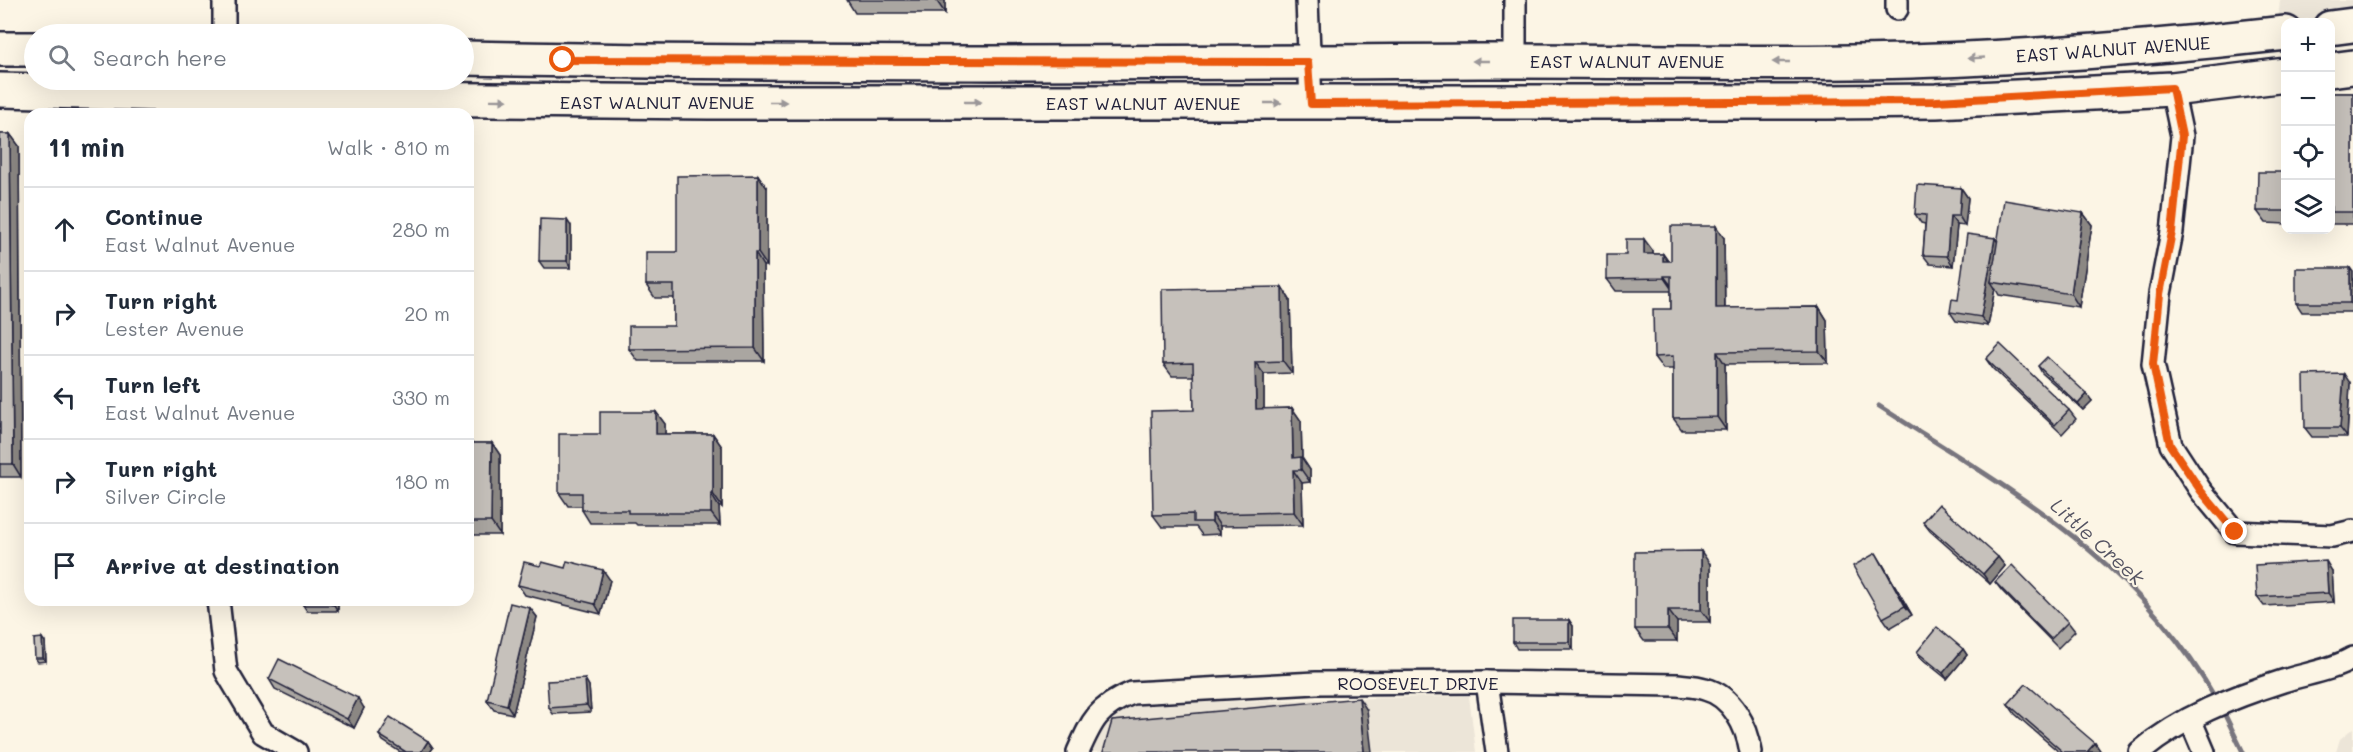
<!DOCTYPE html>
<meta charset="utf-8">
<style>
:root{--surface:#fff;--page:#f2f2f3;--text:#1f2937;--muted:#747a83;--line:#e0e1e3}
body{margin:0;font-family:Mali,sans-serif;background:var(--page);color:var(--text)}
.controls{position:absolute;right:18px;top:18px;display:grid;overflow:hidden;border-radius:12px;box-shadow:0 6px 24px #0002}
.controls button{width:54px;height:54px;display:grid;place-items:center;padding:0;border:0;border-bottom:2px solid var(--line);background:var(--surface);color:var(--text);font:30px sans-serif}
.stop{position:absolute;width:18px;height:18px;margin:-14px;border:4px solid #ea580c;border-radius:50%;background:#fff}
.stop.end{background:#ea580c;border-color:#fff;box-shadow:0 2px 6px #0008}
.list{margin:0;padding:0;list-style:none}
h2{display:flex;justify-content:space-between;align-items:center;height:78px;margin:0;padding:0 24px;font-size:26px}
h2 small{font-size:20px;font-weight:400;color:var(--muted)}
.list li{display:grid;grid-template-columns:39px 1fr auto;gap:18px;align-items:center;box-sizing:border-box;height:84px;padding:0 24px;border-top:2px solid var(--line)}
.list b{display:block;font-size:22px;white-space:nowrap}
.list p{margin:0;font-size:20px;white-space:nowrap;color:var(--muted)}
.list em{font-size:20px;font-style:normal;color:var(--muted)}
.icon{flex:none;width:33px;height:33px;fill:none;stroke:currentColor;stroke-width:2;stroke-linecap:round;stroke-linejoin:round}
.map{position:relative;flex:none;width:2353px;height:752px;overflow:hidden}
.search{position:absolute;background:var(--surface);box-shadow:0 6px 24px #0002;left:24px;top:24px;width:450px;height:66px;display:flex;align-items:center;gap:15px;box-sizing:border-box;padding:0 21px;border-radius:33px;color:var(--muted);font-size:22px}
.panel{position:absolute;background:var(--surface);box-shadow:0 6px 24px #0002;left:24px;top:108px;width:450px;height:498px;border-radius:18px}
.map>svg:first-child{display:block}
.built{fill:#ece5d8}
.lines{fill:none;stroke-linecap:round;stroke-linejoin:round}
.stream{stroke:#78757e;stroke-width:5}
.minor-casing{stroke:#22223b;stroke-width:26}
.primary-casing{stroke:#22223b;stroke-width:38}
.minor{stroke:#fcf5e5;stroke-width:21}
.primary{stroke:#fcf5e5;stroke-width:33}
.wall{fill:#aaa6a1;stroke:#22223b;stroke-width:1.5}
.shaded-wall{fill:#8b8783;stroke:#22223b;stroke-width:1.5}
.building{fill:#c6c1bb;stroke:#22223b;stroke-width:1.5}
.oneway{fill:#9a9698}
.route{stroke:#ea580c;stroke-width:8}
.labels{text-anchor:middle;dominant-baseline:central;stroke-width:4.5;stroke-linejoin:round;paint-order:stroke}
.street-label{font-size:18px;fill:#22223b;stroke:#fcf5e5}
.water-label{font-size:20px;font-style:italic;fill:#545362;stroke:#fcf5e5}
</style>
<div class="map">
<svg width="2353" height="752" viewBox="0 0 2353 752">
<rect width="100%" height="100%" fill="#fcf5e5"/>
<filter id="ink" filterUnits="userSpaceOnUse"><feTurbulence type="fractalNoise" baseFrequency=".0167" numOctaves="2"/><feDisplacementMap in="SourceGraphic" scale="12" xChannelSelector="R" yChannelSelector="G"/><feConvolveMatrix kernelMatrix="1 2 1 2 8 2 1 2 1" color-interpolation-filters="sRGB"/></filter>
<g filter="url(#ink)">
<g class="built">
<path d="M 2280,0 L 2353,0 L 2353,13 L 2278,23 Z"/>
<path d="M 1469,696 L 1476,752 L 1083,752 L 1087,742 L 1129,704 Z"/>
<path d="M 2353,728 L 2353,752 L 2336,752 L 2340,739 Z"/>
</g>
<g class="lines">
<g class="stream">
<path d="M 1879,406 C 2011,491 2137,559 2217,701"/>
<path d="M 2222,709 L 2243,752"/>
</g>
<g class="minor-casing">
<g id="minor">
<path d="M 1307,0 L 1311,104"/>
<path d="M 1515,0 L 1515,61"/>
<path d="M 1897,0 L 1897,9"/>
<path d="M 224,34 L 224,0"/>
<path d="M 2172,89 L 2182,136 L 2172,232 L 2160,294 L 2153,364 L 2171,445 L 2201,491 L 2235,532 L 2332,536 L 2353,531"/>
<path d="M 218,600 L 226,671 L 263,733 L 296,752"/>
<path d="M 1487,682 L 1497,752"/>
<path d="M 2190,719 L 2204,752"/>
<path d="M 1078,752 C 1092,720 1098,707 1132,693 L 1316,683 L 1487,682 L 1677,685 C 1686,686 1696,686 1705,689 C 1732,696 1747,726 1751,752"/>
<path d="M 2140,752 C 2181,717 2233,697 2283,681 C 2305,674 2333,670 2353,658"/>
</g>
</g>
<g class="primary-casing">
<g id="primary">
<path d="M 2330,28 L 2353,25"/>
<path d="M 0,49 L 34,49"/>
<path d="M 464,58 C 802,65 1141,63 1480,61 C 1642,60 1804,66 1966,59 C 2073,54 2179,45 2286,33"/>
<path d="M 2330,70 L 2353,67"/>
<path d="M 0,90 L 380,99 L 708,102 L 1827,102 L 1936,101 L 2172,89 L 2286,75"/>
</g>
</g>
<use href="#minor" class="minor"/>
<use href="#primary" class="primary"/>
</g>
<g class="wall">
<path d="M 847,0 L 945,0 L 945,13 L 855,13 Z"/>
<rect x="2331" y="93" width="22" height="131"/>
<path d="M 0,134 L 10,134 L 19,146 L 21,477 L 0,477 Z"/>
<path d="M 2286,172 L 2286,224 L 2266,223 L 2257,211 Z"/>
<path d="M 758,175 L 767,188 L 767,266 L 763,266 L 764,361 L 638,361 L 629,349 L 674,326 L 674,298 L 655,298 L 646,285 L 677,252 Z"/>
<path d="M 1961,188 L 1968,198 L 1965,226 L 1957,225 L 1953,266 L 1930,264 L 1923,255 L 1925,224 L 1921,223 L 1915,214 Z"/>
<path d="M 2083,213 L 2092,225 L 2079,307 L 1999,295 L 1995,288 L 1988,326 L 1956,321 L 1950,312 L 1997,242 Z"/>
<path d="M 571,226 L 571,268 L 544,268 L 539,261 Z"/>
<path d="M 1724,238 L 1725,308 L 1819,307 L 1827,320 L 1828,363 L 1725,364 L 1726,430 L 1682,430 L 1673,418 L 1673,369 L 1663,369 L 1654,357 L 1671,309 L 1671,291 L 1616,291 L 1607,279 L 1653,251 L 1653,254 L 1663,254 L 1668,261 L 1671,261 Z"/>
<path d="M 2350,268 L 2353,272 L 2353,312 L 2302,312 L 2296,303 Z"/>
<path d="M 1282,287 L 1290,300 L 1292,373 L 1264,374 L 1264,409 L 1292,408 L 1301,421 L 1302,458 L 1310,470 L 1310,482 L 1302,483 L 1303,525 L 1220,526 L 1220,534 L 1202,535 L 1196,527 L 1162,527 L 1153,515 L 1194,410 L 1194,376 L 1172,376 L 1163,364 Z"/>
<path d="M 1986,359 L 2069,410 L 2076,419 L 2062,434 L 1993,369 Z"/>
<path d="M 2038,366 L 2092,401 L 2083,410 L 2042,373 Z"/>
<path d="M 2350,383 L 2347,437 L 2312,437 L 2305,428 Z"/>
<path d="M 656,412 L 665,424 L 665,434 L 713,434 L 722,447 L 722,507 L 719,507 L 720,525 L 637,525 L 635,523 L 590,523 L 582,510 L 582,506 L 568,506 L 559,493 L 600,434 Z"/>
<path d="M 468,443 L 492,443 L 500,455 L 500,535 L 468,535 Z"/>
<path d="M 1923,522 L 1998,557 L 2005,566 L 1990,584 L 1930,531 Z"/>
<path d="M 1882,563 L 1912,615 L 1890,628 L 1883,618 Z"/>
<path d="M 1710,564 L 1710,622 L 1677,622 L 1677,641 L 1644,641 L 1635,629 Z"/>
<path d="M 540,566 L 610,580 L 601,614 L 525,595 L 518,585 Z"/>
<path d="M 2332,571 L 2334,602 L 2264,606 L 2257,597 Z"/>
<path d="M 1995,582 L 2068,622 L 2075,631 L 2058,648 L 2002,591 Z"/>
<path d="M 338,600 L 338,611 L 307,611 L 303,605 Z"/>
<path d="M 530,608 L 537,617 L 513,714 L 494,710 L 487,700 Z"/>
<path d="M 1569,620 L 1573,626 L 1573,649 L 1517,649 L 1513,642 Z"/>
<path d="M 45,642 L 46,661 L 38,662 L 35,658 Z"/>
<path d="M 1963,649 L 1967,655 L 1947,679 L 1921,658 L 1917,652 Z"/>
<path d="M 269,679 L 364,708 L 354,728 L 275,689 Z"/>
<path d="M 585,679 L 589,686 L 591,712 L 553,714 L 549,708 Z"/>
<path d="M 2008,704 L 2095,743 L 2101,752 L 2059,752 L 2015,714 Z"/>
<path d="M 379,735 L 428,741 L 433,748 L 430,752 L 400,752 L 383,741 Z"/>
</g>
<g class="shaded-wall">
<path d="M 936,0 L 945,0 L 945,13 Z"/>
<path d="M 10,134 L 19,146 L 21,477 L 13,464 Z"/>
<path d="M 758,175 L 767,188 L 767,266 L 758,253 Z"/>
<path d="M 1961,188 L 1968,198 L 1965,226 L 1959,216 Z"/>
<path d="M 2083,213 L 2092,225 L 2079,307 L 2071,294 Z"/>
<path d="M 1950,216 L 1957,225 L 1953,266 L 1947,256 Z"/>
<path d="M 567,220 L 571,226 L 571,268 L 567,261 Z"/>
<path d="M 1716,226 L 1724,238 L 1725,321 L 1716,308 Z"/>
<path d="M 1995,238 L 2002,248 L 1991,282 L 1995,288 L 1988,326 L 1981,317 Z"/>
<path d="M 1644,239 L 1653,251 L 1653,267 L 1644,254 Z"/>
<path d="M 755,253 L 763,266 L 764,361 L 755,348 Z"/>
<path d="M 1663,254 L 1672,267 L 1663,261 Z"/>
<path d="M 2350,268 L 2353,272 L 2353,306 L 2350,303 Z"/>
<path d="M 1664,276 L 1673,288 L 1673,291 L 1664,278 Z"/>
<path d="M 1282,287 L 1290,300 L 1292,373 L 1283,361 Z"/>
<path d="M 1819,307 L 1827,320 L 1828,363 L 1819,351 Z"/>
<path d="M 1717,352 L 1725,364 L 1726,430 L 1717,417 Z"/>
<path d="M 1255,362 L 1264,374 L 1264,422 L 1256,409 Z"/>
<path d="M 2344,374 L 2350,383 L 2347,437 L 2340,428 Z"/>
<path d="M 2087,394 L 2092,401 L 2083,410 L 2078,404 Z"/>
<path d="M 1292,408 L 1301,421 L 1302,458 L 1310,470 L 1310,482 L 1293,458 Z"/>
<path d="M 656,412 L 665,424 L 665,447 L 656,434 Z"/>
<path d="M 713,434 L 722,447 L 722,507 L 713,494 Z"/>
<path d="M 492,443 L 500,455 L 500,535 L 491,522 Z"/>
<path d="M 1293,470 L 1302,483 L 1303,525 L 1294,512 Z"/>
<path d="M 711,494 L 719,507 L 720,525 L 711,513 Z"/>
<path d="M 1212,514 L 1220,526 L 1220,534 L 1212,522 Z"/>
<path d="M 1701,551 L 1710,564 L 1710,622 L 1701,610 Z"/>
<path d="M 1876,553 L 1882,563 L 1912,615 L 1905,606 Z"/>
<path d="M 1998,557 L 2005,566 L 1990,584 L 1983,574 Z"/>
<path d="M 2326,561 L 2332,571 L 2334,602 L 2328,593 Z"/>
<path d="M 603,570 L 610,580 L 601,614 L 595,604 Z"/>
<path d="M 334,600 L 338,600 L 338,611 L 334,605 Z"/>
<path d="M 530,608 L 537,617 L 513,714 L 507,705 Z"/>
<path d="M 1668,610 L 1677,622 L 1677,641 L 1668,629 Z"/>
<path d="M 1569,620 L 1573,626 L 1573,649 L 1569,642 Z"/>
<path d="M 42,638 L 45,642 L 46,661 L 43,658 Z"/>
<path d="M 1963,649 L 1967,655 L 1947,679 L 1943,673 Z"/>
<path d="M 585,679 L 589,686 L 591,712 L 587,705 Z"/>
<path d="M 358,698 L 364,708 L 354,728 L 347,719 Z"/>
<path d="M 1359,698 L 1367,710 L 1372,752 L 1364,752 Z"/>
<path d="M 428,741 L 433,748 L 430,752 L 421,752 Z"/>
<path d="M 2095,743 L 2101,752 L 2087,752 Z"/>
</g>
<g class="building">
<rect x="2331" y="93" width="22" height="119"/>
<path d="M 0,134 L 10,134 L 13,464 L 0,464 Z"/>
<path d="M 2258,172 L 2286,172 L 2286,211 L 2257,211 Z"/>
<path d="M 758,175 L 758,253 L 755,253 L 755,348 L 629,349 L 629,326 L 674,326 L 674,285 L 646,285 L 646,252 L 677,252 L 677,176 Z"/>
<path d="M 1917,185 L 1961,188 L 1959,216 L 1950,216 L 1947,256 L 1923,255 L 1926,215 L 1915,214 Z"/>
<path d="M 2004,200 L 2083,213 L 2071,294 L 1991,282 Z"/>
<path d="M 540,219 L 567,220 L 567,261 L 539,261 Z"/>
<path d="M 1671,226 L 1716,226 L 1716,308 L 1819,307 L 1819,351 L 1717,352 L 1717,417 L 1673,418 L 1673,356 L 1654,357 L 1653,309 L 1671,309 L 1671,276 L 1664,276 L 1664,278 L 1607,279 L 1607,255 L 1626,255 L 1626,239 L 1644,239 L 1644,254 L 1663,254 L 1663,261 L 1671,261 Z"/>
<path d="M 1967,234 L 1995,238 L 1981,317 L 1950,312 L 1952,299 L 1958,300 Z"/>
<rect x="2296" y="268" width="54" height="35"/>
<path d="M 1282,287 L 1283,361 L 1255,362 L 1256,409 L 1292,408 L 1293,458 L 1301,457 L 1301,470 L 1293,470 L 1294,512 L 1212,514 L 1212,522 L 1193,522 L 1193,514 L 1153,515 L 1151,411 L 1194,410 L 1193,363 L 1163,364 L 1162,289 Z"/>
<path d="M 2000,344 L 2069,410 L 2055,425 L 1986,359 Z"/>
<path d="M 2047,357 L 2087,394 L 2078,404 L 2038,366 Z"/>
<path d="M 2344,374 L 2340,428 L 2305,428 L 2304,375 Z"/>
<path d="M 600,412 L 656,412 L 656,434 L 713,434 L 713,494 L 711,494 L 711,513 L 628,513 L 628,510 L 582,510 L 582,493 L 559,493 L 559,434 L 600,434 Z"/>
<path d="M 468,443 L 492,443 L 491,522 L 468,522 Z"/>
<path d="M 1939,504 L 1998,557 L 1983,574 L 1923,522 Z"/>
<path d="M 1701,551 L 1701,610 L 1668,610 L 1668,629 L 1635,629 L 1635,552 Z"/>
<path d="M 1876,553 L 1905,606 L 1883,618 L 1853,566 Z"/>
<path d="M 567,561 L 603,570 L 595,604 L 518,585 L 524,562 L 540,566 L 542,562 L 565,568 Z"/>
<path d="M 2326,561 L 2328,593 L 2257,597 L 2255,565 Z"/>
<path d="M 2012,565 L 2068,622 L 2051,639 L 1995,582 Z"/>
<rect x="303" y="600" width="31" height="5"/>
<path d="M 510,603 L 530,608 L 507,705 L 487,700 Z"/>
<rect x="1513" y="620" width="56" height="22"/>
<path d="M 1937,627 L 1963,649 L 1943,673 L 1917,652 Z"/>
<path d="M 42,638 L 43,658 L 35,658 L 34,639 Z"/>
<path d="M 279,659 L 358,698 L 347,719 L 269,679 Z"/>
<path d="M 585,679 L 587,705 L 549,708 L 547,681 Z"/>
<path d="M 2026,684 L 2095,743 L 2087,752 L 2063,752 L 2008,704 Z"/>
<path d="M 1359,698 L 1364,752 L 1103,752 L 1112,721 Z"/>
<path d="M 390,717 L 428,741 L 421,752 L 406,752 L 379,735 Z"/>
</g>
<defs><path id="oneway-solid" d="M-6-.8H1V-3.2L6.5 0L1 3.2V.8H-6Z" transform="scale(1.5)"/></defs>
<g class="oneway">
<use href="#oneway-solid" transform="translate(1976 58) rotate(177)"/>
<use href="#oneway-solid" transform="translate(1481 61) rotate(180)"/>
<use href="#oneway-solid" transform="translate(1781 62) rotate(-180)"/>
<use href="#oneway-solid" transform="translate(499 100) rotate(1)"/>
<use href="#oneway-solid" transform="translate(778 102)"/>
<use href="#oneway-solid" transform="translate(973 102)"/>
<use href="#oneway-solid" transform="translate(1273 103)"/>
</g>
</g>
<g class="lines" filter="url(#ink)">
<path class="route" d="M 563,60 L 1308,62 L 1311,104 L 1936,101 L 2172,88 L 2182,136 L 2172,232 L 2160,294 L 2153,364 L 2170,445 L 2201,491 L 2235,532"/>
</g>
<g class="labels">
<g class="street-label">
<text transform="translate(2113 49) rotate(-4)">EAST WALNUT AVENUE</text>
<text x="1627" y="61">EAST WALNUT AVENUE</text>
<text x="657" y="102">EAST WALNUT AVENUE</text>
<text x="1143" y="103">EAST WALNUT AVENUE</text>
<text x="1418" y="683">ROOSEVELT DRIVE</text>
</g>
<g class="water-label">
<text transform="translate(2098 541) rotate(42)">Little Creek</text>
</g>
</g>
</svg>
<div class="controls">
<button>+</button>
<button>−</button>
<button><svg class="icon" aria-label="locate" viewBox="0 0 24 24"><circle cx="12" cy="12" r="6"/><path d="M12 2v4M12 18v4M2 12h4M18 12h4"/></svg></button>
<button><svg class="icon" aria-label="layers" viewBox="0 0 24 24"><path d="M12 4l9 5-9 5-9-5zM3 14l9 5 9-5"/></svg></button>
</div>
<div class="stop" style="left:563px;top:60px"></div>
<div class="stop end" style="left:2235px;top:532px"></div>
<div class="search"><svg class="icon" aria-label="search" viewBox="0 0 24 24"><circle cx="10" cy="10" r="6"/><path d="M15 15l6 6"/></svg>Search here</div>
<section class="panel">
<h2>11 min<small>Walk · 810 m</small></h2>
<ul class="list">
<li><svg class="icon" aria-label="ahead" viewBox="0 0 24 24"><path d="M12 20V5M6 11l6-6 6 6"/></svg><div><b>Continue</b><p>East Walnut Avenue</p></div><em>280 m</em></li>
<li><svg class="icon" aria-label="right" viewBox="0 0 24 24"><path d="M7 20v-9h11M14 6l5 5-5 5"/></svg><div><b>Turn right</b><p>Lester Avenue</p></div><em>20 m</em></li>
<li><svg class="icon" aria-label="left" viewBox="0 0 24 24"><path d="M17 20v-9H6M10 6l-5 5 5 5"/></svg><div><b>Turn left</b><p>East Walnut Avenue</p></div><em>330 m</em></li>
<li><svg class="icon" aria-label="right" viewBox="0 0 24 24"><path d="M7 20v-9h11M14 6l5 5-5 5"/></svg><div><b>Turn right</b><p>Silver Circle</p></div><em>180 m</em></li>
<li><svg class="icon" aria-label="arrive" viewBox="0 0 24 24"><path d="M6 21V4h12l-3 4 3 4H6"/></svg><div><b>Arrive at destination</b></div></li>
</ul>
</section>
</div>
